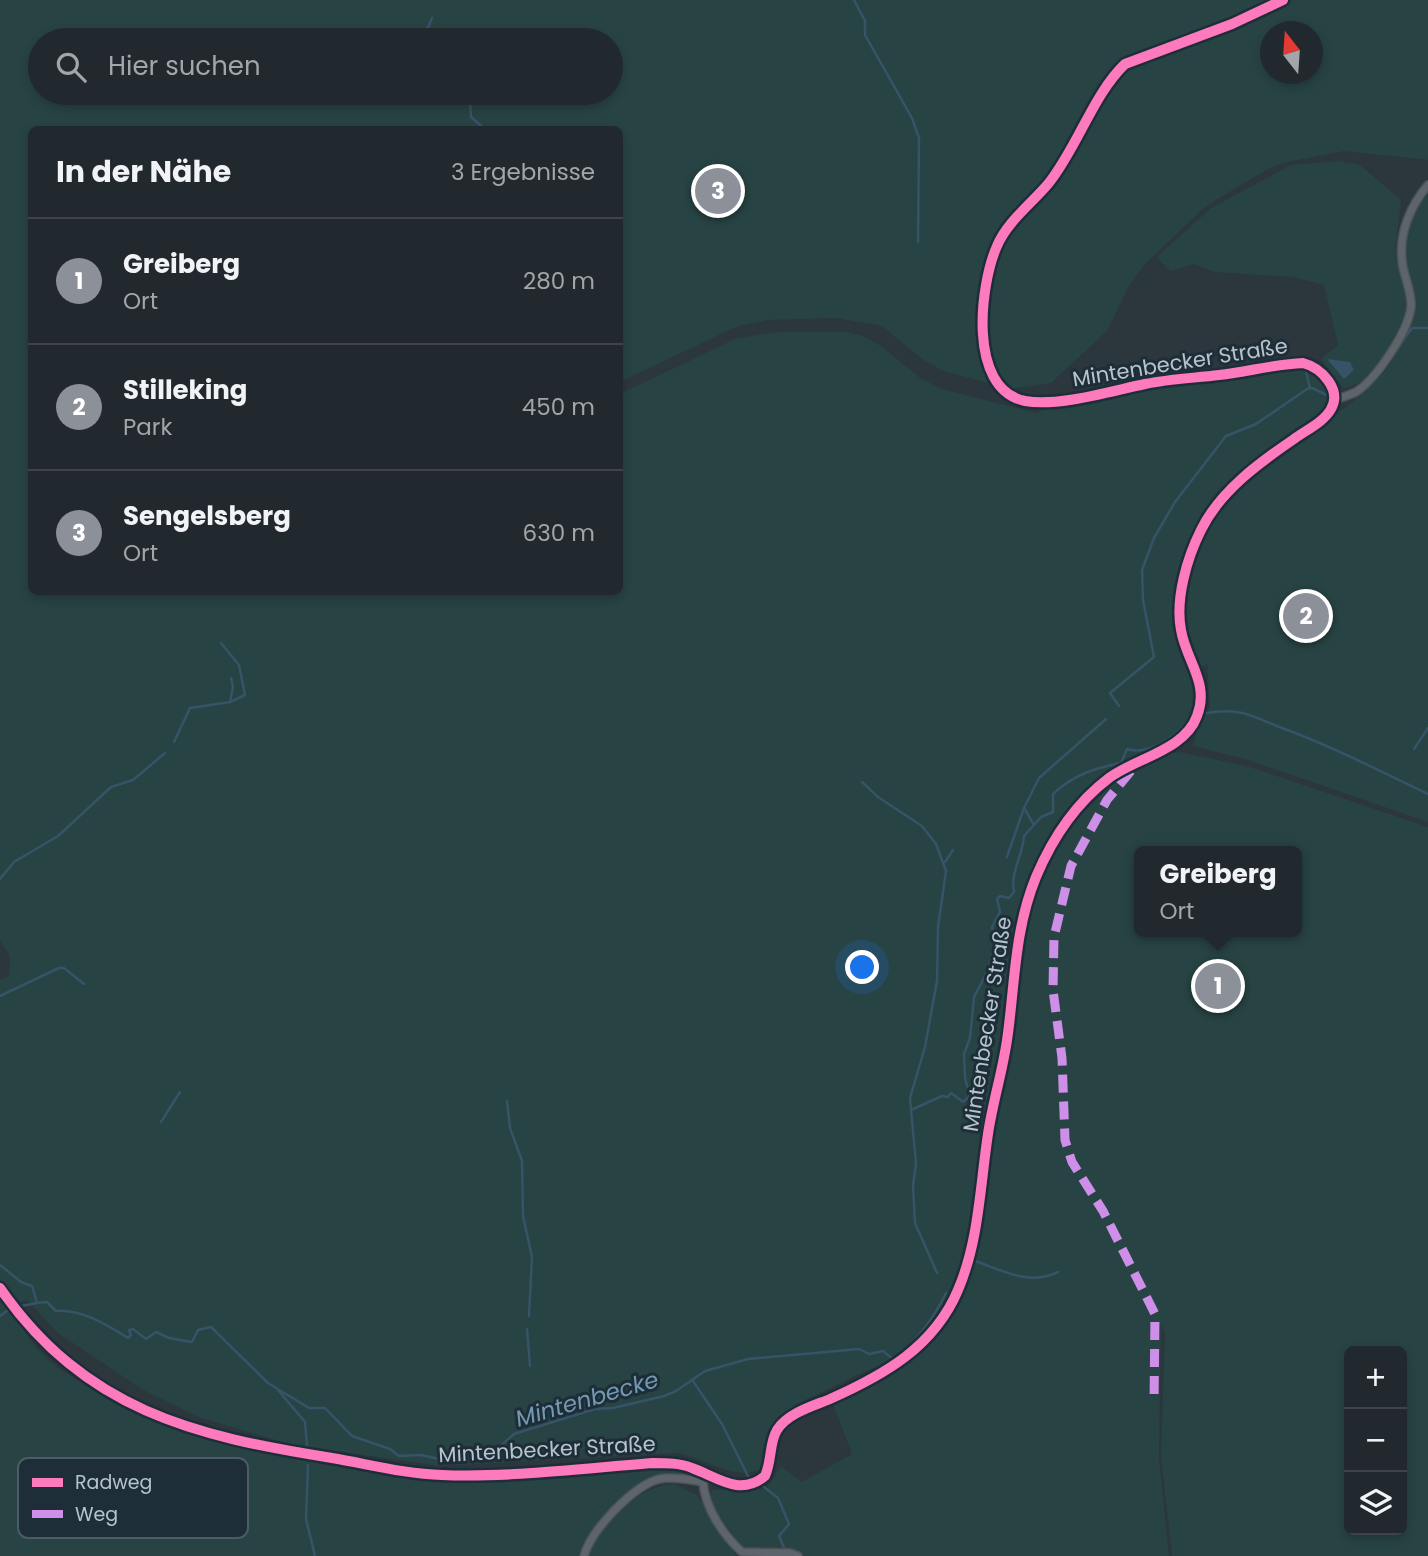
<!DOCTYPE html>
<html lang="de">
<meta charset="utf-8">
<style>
:root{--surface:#21282e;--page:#2d343a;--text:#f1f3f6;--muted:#a2a6aa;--line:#3e444a;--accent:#8c9099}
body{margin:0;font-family:Poppins,sans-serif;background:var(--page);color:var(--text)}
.controls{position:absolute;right:21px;bottom:21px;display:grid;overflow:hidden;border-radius:10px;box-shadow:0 4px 10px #0003}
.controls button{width:63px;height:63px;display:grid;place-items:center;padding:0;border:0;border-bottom:2px solid var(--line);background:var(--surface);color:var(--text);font:35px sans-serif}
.compass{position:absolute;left:1260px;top:21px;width:63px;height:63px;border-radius:50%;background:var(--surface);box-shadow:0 4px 10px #0003;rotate:343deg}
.you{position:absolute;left:863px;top:968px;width:24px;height:24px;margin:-18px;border:5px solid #fff;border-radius:50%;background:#1a73e8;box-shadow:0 0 0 10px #1a73e833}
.badge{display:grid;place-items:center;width:46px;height:46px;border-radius:50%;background:var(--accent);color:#fff;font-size:23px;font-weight:700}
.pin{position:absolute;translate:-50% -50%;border:4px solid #fff;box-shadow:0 2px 7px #0006}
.popup{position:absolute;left:1134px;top:846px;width:168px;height:91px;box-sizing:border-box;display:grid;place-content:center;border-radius:10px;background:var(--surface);filter:drop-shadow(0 2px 5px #0005);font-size:23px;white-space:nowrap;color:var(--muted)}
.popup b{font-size:26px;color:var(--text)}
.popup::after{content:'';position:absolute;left:50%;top:100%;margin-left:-14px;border:14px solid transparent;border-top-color:var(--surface)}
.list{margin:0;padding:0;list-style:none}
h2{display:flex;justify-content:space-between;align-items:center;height:91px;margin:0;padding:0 28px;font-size:30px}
h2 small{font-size:23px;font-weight:400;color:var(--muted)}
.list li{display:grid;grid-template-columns:46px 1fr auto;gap:21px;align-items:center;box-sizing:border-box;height:126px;padding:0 28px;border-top:2px solid var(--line)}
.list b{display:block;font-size:26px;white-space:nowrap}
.list p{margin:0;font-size:23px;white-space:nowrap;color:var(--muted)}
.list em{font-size:23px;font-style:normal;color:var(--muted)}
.icon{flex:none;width:38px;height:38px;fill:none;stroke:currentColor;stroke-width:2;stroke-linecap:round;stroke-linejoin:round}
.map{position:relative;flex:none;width:1428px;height:1556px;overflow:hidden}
.search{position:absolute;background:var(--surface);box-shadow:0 4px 10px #0003;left:28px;top:28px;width:595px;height:77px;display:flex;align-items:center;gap:18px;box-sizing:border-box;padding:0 24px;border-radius:38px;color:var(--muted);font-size:26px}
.panel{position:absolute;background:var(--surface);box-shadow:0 4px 10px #0003;left:28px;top:126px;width:595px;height:469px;border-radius:10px}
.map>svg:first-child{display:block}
.green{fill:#284343;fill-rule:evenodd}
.water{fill:#365368}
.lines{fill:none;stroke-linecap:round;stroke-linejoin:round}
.stream{stroke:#365368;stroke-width:2.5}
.minor-casing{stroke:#4b5257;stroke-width:10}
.minor{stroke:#5d646a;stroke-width:7}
.quiet{stroke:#ce8fe9;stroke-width:9;stroke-dasharray:18 9;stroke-linecap:butt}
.cycleway-casing{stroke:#1e2e39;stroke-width:15}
.cycleway{stroke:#fd7abc;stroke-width:10}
.labels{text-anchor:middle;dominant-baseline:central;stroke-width:6;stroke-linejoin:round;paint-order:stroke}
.street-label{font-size:21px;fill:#b7c3cd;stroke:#1e2e39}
.water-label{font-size:23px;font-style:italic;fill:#7599b2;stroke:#1e2e39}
.key{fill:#1e2e39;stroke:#4c5b65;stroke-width:2}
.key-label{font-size:19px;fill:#b7c3cd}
</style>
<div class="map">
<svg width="1428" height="1556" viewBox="0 0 1428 1556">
<rect width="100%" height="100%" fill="#2c363d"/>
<g class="green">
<path d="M 0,0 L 1428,0 L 1428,160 L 1344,151 L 1283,163 L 1268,169 L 1206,206 L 1144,265 L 1130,284 L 1107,331 L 1051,383 L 1011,389 L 943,371 L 922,359 L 882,326 L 837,318 L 768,320 L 738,326 L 624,380 L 620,370 L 620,130 L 32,130 L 32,592 L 620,592 L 620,394 L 737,338 L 781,332 L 847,332 L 863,336 L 881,346 L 920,378 L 942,389 L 1036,413 L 1054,405 L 1161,386 L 1293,369 C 1310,370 1321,377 1330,392 L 1329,406 C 1265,460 1218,473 1189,560 C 1183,578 1176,597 1176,617 C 1175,642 1190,659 1195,682 C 1197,695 1195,707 1194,719 C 1178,745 1147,751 1123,766 C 1094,784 1055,833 1039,863 C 1029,882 1024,904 1018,925 L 999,1060 L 983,1135 L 977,1195 L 964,1266 L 954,1291 L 941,1318 L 920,1344 L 895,1364 L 870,1369 L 795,1405 L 772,1431 L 763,1467 C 739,1484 705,1458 678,1453 L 440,1466 L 289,1444 L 201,1418 L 143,1390 L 58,1333 L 27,1300 L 8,1307 L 36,1348 L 55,1366 L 127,1410 L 234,1446 L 420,1478 L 459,1479 L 673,1467 L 698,1478 L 663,1477 L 632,1494 L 592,1529 L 582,1556 L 0,1556 L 0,980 L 9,976 L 10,956 L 0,941 ZM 1270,32 L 1312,32 L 1312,74 L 1270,74 ZM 40,40 L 611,40 L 611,93 L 40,93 Z"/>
<path d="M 1339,161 L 1360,165 L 1401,200 C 1400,218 1395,236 1396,254 C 1398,271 1407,289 1406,307 C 1404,329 1367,391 1343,388 L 1321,359 L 1338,345 L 1324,285 L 1292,277 L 1214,272 L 1194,264 L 1170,271 L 1157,257 L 1211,208 L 1291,165 Z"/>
<path d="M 1428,194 L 1428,822 L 1245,759 L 1193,746 L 1200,722 L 1210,707 L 1207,664 L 1200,668 C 1181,633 1180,617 1189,577 C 1213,467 1318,446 1385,371 C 1394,360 1400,346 1407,334 C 1426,299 1396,262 1408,225 C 1411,215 1421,203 1428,194 Z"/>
<path d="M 1180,752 L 1250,767 L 1428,827 L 1428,1556 L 1172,1556 L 1161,1457 L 1165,1333 L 1161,1324 L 1159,1458 L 1169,1556 L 804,1556 L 750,1551 L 740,1546 L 709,1501 L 712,1490 L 766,1489 L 781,1466 L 802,1482 L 852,1454 L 832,1402 C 870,1385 910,1367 936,1333 C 981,1273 987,1198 994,1127 C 997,1098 1007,1072 1012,1044 C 1015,1025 1012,1005 1015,986 C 1022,932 1036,877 1067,832 C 1075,819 1089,808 1099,797 C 1122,774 1146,755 1180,752 ZM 1139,851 L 1297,851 L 1297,932 L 1139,932 ZM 1349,1351 L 1402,1351 L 1402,1530 L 1349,1530 Z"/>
<path d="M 674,1484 L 697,1495 L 736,1556 L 588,1556 C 595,1523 640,1485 674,1484 Z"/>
</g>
<path class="water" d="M 1327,359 L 1350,362 L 1354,370 L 1344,379 Z"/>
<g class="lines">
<g class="stream">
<path d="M 854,0 L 865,21 L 865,35 L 912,118 L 919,138 L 918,242"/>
<path d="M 411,40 L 426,31"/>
<path d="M 429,40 L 427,30 L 432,18"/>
<path d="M 455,93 L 456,93"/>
<path d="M 465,95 L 470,102 L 471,117 L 486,130"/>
<path d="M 365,101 L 370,93"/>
<path d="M 1383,369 L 1412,328 L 1428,328"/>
<path d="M 1306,371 L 1310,388"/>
<path d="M 230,702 L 233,687 L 231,678"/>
<path d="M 1119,706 L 1110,693 L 1154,657 L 1143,600 L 1142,570 L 1154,538 L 1175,502 L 1226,436 L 1256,424 L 1307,389 L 1312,388 L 1329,396"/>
<path d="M 1207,713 C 1244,706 1258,720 1290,731 C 1338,749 1382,772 1428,794"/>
<path d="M 174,742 L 190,708 L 230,702 L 245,695 L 239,665 L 221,643"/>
<path d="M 1414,749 L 1428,728"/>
<path d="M 862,782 L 878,797 L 922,826 L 936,844 L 946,871 L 938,927 L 937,981 L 925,1047 L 910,1098 L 911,1108"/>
<path d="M 1034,825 L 1024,808 L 1039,778 L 1106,719"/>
<path d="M 1007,857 L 1024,808"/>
<path d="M 945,862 L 953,850"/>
<path d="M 0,879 L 14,862 L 58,836 L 111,787 L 133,780 L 165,753"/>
<path d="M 0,996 L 59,968 L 64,968 L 84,984"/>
<path d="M 507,1101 L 510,1128 L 522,1161 L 523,1216 L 532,1257 L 529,1316"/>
<path d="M 161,1122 L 180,1092"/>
<path d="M 975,1261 C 1004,1271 1029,1286 1058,1272"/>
<path d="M 0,1265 L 21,1282 L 32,1286 L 37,1303 L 47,1302 L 56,1311 C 82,1309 107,1325 128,1338 L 131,1335 L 129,1330 L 133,1329 L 146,1339 L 156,1332 L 169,1338 L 192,1342 L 198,1330 L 211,1327 L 268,1383 L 309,1408 L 325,1408 L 352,1436 L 390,1449 L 399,1456 L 421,1455 L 458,1463 L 487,1458 L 514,1434 L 595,1409 L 613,1408 L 664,1396 L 676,1391 L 705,1371 L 748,1359 L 859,1349 L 869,1354 L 883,1351 L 894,1360 C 917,1341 933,1320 946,1293"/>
<path d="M 937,1273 L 915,1223 L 913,1186 L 916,1163 L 911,1110 L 942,1096 L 948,1097 L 951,1093 L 963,1102 L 970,1096 L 965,1078 L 964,1054 L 970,1038 L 974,997 L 989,968 L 995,943 L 992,927 L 1000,912 L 997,899 L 1000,896 L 1009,898 L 1014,892 C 1010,872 1023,855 1024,836 L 1041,817 L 1053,812 L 1053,794 C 1073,775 1095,768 1121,763 L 1127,749 C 1149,756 1179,735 1191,717"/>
<path d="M 21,1306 L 37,1303"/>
<path d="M 0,1316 L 8,1310"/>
<path d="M 527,1329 L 530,1366"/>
<path d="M 693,1381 L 722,1424 L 750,1480"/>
<path d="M 278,1390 L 305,1422 L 307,1446"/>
<path d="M 308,1465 L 306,1519 L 315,1556"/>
<path d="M 764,1487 L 778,1498 L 789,1524 L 779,1536 L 784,1548"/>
</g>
<g class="minor-casing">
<g id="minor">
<path d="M 1335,400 C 1342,397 1350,395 1356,392 C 1377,378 1408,332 1411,307 C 1412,290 1403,276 1402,260 C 1399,232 1411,205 1428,185"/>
<path d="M 0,1288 C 85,1410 193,1436 332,1458 C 368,1464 405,1474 442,1475 C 507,1478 587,1468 653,1463 C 666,1463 680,1463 692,1468 C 717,1477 740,1497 765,1476 C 772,1461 769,1443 777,1430 C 788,1413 813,1406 830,1399 C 884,1375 934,1347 958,1290 C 979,1241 980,1186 988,1134 C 993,1100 1004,1067 1008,1033 C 1015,980 1015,928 1036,877 C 1052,839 1076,803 1109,778 C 1136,758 1185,750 1197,716 C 1210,683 1186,661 1181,630 C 1175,599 1187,558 1201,530 C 1220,491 1259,463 1294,439 C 1306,430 1324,422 1331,409 C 1342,390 1322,368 1303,363 C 1275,364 1247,372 1219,375 C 1195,378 1169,379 1145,384 C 1111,391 1059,407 1025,401 C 967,389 980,284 997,246 C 1007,222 1031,204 1048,184 C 1076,150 1094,93 1125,64 L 1232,24 L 1283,0"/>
<path d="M 703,1482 C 705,1508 723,1535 742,1552 L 790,1553 L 798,1556"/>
<path d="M 584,1556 C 591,1530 633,1486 659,1479 C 673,1476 690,1480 703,1482 L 709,1477"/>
</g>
</g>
<use href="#minor" class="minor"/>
<path class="quiet" d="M 1131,771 L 1107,800 L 1071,866 L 1054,937 L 1053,990 L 1062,1058 L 1065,1140 L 1072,1162 L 1103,1211 L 1155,1314 L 1154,1403"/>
<g class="cycleway-casing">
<path id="cycleway" d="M 0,1288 C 85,1410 193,1436 332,1458 C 368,1464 405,1474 442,1475 C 507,1478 587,1468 653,1463 C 666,1463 680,1463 692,1468 C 717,1477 740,1497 765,1476 C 772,1461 769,1443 777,1430 C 788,1413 813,1406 830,1399 C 884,1375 934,1347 958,1290 C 979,1241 980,1186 988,1134 C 993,1100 1004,1067 1008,1033 C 1015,980 1015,928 1036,877 C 1052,839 1076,803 1109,778 C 1136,758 1185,750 1197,716 C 1210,683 1186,661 1181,630 C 1175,599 1187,558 1201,530 C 1220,491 1259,463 1294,439 C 1306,430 1324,422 1331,409 C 1342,390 1322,368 1303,363 C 1275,364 1247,372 1219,375 C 1195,378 1169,379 1145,384 C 1111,391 1059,407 1025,401 C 967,389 980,284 997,246 C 1007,222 1031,204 1048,184 C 1076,150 1094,93 1125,64 L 1232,24 L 1283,0"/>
</g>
<use href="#cycleway" class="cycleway"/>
</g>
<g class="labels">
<g class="street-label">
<text transform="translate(1180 362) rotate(-9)">Mintenbecker Straße</text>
<text transform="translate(987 1024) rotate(-81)">Mintenbecker Straße</text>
<text transform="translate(547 1449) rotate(-3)">Mintenbecker Straße</text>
</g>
<g class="water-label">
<text transform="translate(587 1399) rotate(-16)">Mintenbecke</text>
</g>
</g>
<rect x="18" y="1458" width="230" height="80" rx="10" class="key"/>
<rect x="32" y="1478" width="31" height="9" fill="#fd7abc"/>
<rect x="32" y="1510" width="31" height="8" fill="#ce8fe9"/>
<g class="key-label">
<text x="75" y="1489">Radweg</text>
<text x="75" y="1521">Weg</text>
</g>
</svg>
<div class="controls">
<button>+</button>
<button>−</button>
<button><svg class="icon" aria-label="layers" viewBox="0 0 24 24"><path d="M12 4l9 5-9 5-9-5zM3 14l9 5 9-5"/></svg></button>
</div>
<svg class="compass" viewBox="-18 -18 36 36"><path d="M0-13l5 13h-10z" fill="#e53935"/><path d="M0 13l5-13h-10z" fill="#a2a6aa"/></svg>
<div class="you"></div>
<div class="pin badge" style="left:1218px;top:986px">1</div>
<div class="popup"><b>Greiberg</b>Ort</div>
<div class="pin badge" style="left:1306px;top:616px">2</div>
<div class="pin badge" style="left:718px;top:191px">3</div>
<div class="search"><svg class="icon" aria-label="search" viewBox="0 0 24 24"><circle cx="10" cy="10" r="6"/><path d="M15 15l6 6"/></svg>Hier suchen</div>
<section class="panel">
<h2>In der Nähe<small>3 Ergebnisse</small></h2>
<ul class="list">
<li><span class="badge">1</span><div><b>Greiberg</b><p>Ort</p></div><em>280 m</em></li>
<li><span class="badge">2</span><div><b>Stilleking</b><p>Park</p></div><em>450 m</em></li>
<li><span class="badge">3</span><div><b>Sengelsberg</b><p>Ort</p></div><em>630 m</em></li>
</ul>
</section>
</div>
